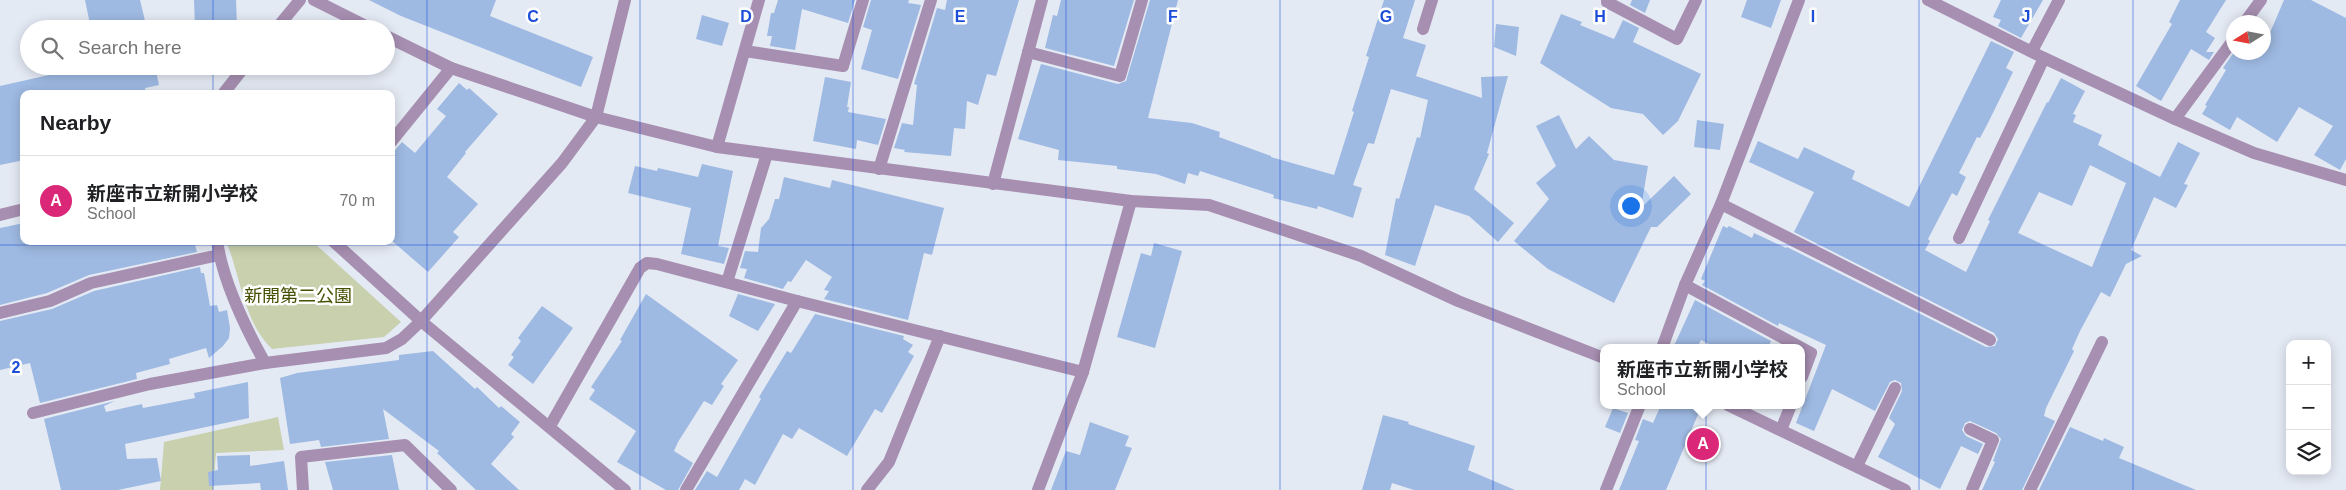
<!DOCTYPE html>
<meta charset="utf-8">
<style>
:root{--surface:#fff;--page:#f6f6f6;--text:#202124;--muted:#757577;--line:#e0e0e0;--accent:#db2777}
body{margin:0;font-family:Arial,"Noto Sans JP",sans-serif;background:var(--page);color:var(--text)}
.controls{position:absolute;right:15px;bottom:15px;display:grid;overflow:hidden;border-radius:10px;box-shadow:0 2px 12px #0003}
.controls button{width:45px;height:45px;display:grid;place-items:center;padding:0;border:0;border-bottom:1px solid var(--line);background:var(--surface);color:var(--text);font:25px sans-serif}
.compass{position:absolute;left:2226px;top:15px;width:45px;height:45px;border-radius:50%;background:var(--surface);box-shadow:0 2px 12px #0003;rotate:259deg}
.you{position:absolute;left:1630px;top:205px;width:18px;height:18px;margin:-12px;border:4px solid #fff;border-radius:50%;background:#1a73e8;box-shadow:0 0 0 8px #1a73e833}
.badge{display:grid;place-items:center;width:32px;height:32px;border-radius:50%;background:var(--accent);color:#fff;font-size:16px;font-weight:700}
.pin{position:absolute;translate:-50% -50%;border:2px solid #fff;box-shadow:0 1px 5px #0006}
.popup{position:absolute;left:1600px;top:344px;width:205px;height:65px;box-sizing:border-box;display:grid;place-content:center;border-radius:10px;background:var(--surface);filter:drop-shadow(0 1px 4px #0005);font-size:16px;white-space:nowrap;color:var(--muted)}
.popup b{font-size:19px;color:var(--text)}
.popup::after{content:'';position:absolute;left:50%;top:100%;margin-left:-10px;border:10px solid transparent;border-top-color:var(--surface)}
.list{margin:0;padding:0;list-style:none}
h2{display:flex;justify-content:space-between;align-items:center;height:65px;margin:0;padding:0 20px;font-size:21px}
h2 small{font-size:16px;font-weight:400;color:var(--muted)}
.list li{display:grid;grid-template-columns:32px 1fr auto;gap:15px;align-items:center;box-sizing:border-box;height:90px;padding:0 20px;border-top:1px solid var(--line)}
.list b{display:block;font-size:19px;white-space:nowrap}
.list p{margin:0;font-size:16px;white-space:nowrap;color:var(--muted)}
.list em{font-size:16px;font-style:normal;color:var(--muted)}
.icon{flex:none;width:28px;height:28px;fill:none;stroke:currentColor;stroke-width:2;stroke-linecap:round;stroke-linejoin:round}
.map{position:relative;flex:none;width:2346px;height:490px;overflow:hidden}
.search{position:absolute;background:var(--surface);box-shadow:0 2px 12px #0003;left:20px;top:20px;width:375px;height:55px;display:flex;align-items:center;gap:12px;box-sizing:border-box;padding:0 18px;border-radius:28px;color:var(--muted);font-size:19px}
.panel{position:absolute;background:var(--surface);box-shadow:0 2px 12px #0003;left:20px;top:90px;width:375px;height:155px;border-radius:10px}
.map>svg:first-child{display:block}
.green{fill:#c9d0ad}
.building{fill:#9eb9e2;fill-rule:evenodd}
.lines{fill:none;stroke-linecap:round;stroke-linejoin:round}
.lane{stroke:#a78fb1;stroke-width:12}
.street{stroke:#a78fb1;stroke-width:12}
.grid{fill:none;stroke:#1d4ed8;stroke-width:1;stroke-opacity:0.55}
.labels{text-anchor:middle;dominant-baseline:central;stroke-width:5;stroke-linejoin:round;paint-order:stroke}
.park-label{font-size:18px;fill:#465000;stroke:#fff}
.grid-label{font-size:16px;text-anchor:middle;font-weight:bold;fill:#1d4ed8;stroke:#fff;stroke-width:5;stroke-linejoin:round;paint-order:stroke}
</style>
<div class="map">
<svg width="2346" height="490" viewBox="0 0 2346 490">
<rect width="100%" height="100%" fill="#e4eaf4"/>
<g class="green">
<path d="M 226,241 L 312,241 L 401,322 L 384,337 L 272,349 C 243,321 241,277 226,241 Z"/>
<path d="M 278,417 L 284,450 L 216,453 L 213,490 L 160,490 L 164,442 Z"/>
</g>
<g class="building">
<path d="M 85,0 L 140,0 L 147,29 L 91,29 Z"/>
<path d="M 194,0 L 236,0 L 237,26 L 195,28 Z"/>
<path d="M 369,0 L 496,0 L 490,16 L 593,57 L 581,87 L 401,16 Z"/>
<path d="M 778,0 L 855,0 L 848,23 L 802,9 L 795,50 L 770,46 L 772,36 L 767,36 L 771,13 L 774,13 Z"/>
<path d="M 871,0 L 909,0 L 908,3 L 921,5 L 898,79 L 861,69 L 872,30 L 863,27 Z"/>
<path d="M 947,0 L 1019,0 L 996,76 L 987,74 L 978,105 L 967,101 L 965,129 L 954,128 L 951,156 L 904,152 L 905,150 L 894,148 L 902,123 L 913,125 L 917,85 L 914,84 L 937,8 L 945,10 Z"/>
<path d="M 1061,0 L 1134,0 L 1114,66 L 1045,48 L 1053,15 L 1057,16 Z"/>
<path d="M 1150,0 L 1178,0 L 1148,118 L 1192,123 L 1220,132 L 1219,137 L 1271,156 L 1271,157 L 1334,175 L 1354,112 L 1352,111 L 1369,57 L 1366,56 L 1384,0 L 1415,0 L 1403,38 L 1426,45 L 1416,76 L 1482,98 L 1481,77 L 1508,76 L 1487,153 L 1489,154 L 1474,189 L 1514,223 L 1498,242 L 1469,216 L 1435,205 L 1415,266 L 1385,255 L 1396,198 L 1399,199 L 1417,137 L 1420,138 L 1428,100 L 1391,89 L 1374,144 L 1368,143 L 1353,185 L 1362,188 L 1353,218 L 1318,206 L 1317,209 L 1273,198 L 1274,195 L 1200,171 L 1198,176 L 1188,173 L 1185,184 L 1156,174 L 1117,169 L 1117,166 L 1058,160 L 1059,150 L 1018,139 L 1041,64 L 1118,84 L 1126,81 Z"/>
<path d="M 1632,0 L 1650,0 L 1645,13 L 1630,5 Z"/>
<path d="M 1747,0 L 1781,0 L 1771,28 L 1741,17 Z"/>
<path d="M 2001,0 L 2043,0 L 2021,38 L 1998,26 L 2001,20 L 1993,17 Z"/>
<path d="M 2180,0 L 2226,0 L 2206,32 L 2215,38 L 2206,52 L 2214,52 L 2209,60 L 2191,49 L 2161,101 L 2136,86 L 2172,24 L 2169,22 Z"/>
<path d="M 2284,0 L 2311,0 L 2346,18 L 2346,159 L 2340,170 L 2314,155 L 2333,126 L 2299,107 L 2277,142 L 2237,117 L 2230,130 L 2202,114 L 2207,106 L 2205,105 L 2226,70 L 2223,68 L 2234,52 L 2264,52 L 2264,33 L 2269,35 Z"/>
<path d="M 1561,14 L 1582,22 L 1580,25 L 1614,39 L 1623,20 L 1639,28 L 1633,42 L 1701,74 L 1678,121 L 1663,135 L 1643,114 L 1611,108 L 1540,63 Z"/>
<path d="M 702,15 L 729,23 L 722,46 L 696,39 Z"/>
<path d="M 1496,24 L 1519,27 L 1516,56 L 1494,47 Z"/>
<path d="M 1991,41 L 2014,52 L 2006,68 L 2013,72 L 1989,121 L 1980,138 L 1977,137 L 1959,173 L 1966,177 L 1957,196 L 1952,193 L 1928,239 L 1930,241 L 1925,250 L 1966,272 L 1990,221 L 1988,220 L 2047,102 L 2048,103 L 2061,78 L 2085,91 L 2073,114 L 2076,115 L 2073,122 L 2102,135 L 2098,145 L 2160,177 L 2178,142 L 2200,153 L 2184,184 L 2188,185 L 2176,208 L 2154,197 L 2131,250 L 2142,256 L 2126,264 L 2110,297 L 2101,292 L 2080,331 L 2072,349 L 2074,351 L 2046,408 L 2044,416 L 2055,421 L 2022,490 L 1982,490 L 1995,462 L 1993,461 L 2001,439 L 1996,433 L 1970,421 L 1965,423 L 1962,430 L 1966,436 L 1983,444 L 1978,454 L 1961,446 L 1940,489 L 1878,457 L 1895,424 L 1889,418 L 1902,391 L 1901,383 L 1895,380 L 1890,382 L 1875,411 L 1832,389 L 1814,431 L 1796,423 L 1826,345 L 1779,323 L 1778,326 L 1702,285 L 1705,281 L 1701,279 L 1723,226 L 1727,228 L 1729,226 L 1752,238 L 1754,233 L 1786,248 L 1787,247 L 1986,347 L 1995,346 L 1998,339 L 1994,333 L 1794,232 L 1814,192 L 1749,162 L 1758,141 L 1798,159 L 1804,147 L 1855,171 L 1852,179 L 1909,207 ZM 2090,165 L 2126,183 L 2092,267 L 2018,233 L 2039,192 L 2072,206 Z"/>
<path d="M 89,66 L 155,66 L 159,85 L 145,88 L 146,94 L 24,94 L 24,160 L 0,165 L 0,86 Z"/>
<path d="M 825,77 L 851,82 L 847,107 L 849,107 L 848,112 L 886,119 L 878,145 L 857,140 L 856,149 L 813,141 Z"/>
<path d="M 459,83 L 467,90 L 469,88 L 498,114 L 465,152 L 466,153 L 447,177 L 478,204 L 453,232 L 459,237 L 428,272 L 391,240 L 391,155 L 402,142 L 415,153 L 446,116 L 437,109 Z"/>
<path d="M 1559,115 L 1576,149 L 1589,136 L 1614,160 L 1648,166 L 1641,208 L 1674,176 L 1691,194 L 1657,227 L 1651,227 L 1614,303 L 1548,269 L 1514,241 L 1549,199 L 1536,183 L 1556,166 L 1536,126 Z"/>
<path d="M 1697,120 L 1724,124 L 1720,150 L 1694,147 Z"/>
<path d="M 702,164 L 733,171 L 718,246 L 729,248 L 724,264 L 681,254 L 691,208 L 628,193 L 635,166 L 657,171 L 658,168 L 698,177 Z"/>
<path d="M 784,177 L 830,188 L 832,180 L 944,208 L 932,255 L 924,253 L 908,320 L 824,299 L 829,291 L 824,290 L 832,277 L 806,260 L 791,282 L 788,281 L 783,289 L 744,278 L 747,269 L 740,268 L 745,251 L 758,252 L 761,228 L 769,219 L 775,199 L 779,199 Z"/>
<path d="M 24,223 L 24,241 L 194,241 L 197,252 L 89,275 L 47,293 L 0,305 L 0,228 Z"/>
<path d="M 1154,243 L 1182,251 L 1155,348 L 1117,337 L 1141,253 L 1151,256 Z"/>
<path d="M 200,267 L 201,273 L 204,273 L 210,306 L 217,305 L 219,312 L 227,310 L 230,328 L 229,338 L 223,346 L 209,358 L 206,348 L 169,359 L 170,364 L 136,373 L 137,379 L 40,403 L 30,363 L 0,370 L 0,321 L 52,309 L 94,291 Z"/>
<path d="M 646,294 L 738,360 L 721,384 L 724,386 L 712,405 L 704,401 L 678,442 L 674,451 L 693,463 L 678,490 L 666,490 L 617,462 L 636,431 L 589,399 L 595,390 L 591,387 L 622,341 L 620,340 Z"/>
<path d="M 738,294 L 775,304 L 758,331 L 729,316 Z"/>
<path d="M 1695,300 L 1771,341 L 1768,348 L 1717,348 L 1701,340 L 1697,348 L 1673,348 Z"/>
<path d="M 542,306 L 573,328 L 533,384 L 508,365 L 514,357 L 511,355 L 521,341 L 518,338 Z"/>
<path d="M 815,314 L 904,336 L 903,339 L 913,345 L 908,352 L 914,356 L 882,413 L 875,409 L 847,456 L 799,428 L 792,439 L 783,434 L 755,485 L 745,479 L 739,490 L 695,490 L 707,471 L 717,477 L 761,399 L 759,397 L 787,351 L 791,353 Z"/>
<path d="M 433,351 L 475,389 L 477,387 L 499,408 L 501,406 L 520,422 L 511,434 L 514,437 L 491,464 L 519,490 L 476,490 L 437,453 L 439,451 L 383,409 L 389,439 L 321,447 L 319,440 L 290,444 L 280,378 L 297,373 L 399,360 L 399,355 Z"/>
<path d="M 248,382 L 249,418 L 125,444 L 127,459 L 157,458 L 161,481 L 118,490 L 61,490 L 44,419 L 115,401 L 104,406 L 106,412 L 142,404 L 143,408 L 195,398 L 194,393 Z"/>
<path d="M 1661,405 L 1702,405 L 1666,490 L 1619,490 L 1639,441 L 1635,440 L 1643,419 L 1653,423 Z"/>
<path d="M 1613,408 L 1628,413 L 1620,433 L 1605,427 Z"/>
<path d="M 1383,415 L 1409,422 L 1408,424 L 1475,446 L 1468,470 L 1515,490 L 1414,490 L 1392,483 L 1390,490 L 1362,490 Z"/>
<path d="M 1090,422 L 1129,436 L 1125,446 L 1132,448 L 1115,490 L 1051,490 L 1066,451 L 1080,455 Z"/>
<path d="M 2070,427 L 2103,441 L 2104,438 L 2124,447 L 2119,458 L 2196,490 L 2039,490 Z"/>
<path d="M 250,455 L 250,466 L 284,461 L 288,490 L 261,490 L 260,483 L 209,486 L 208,472 L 218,470 L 217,456 Z"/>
<path d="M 392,455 L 399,490 L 333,490 L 325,462 Z"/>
</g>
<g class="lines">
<g class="lane">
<path d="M 745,51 L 843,66 L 863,0"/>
<path d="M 2032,51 L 2059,0"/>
<path d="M 1028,52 L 1120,76 L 1142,0"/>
<path d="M 1721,204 L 1990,340"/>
<path d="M 1685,285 L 1811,353 L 1802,377"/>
<path d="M 1970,429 L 1993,440 L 1972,490"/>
<path d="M 1781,430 L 1791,405"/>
<path d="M 1857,466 L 1895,388"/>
</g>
<g class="street">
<path d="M 314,0 L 372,29"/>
<path d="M 1607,0 L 1607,2 L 1677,39 L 1696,0"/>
<path d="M 1928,0 L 2044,58 L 2175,119 L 2254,153 L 2346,180"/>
<path d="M 2245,22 L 2261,0"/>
<path d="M 276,29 L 300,0"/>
<path d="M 1423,29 L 1432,0"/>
<path d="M 386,36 L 451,68 L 596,117 L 717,147 L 1131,201 L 1209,205 L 1361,256 L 1458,301 L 1604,358"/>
<path d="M 223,94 L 245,66"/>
<path d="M 2175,119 L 2234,39"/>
<path d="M 391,142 L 451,68"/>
<path d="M 717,147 L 759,0"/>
<path d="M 879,169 L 931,0"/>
<path d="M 993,184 L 1042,0"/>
<path d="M 0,215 L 24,209"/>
<path d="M 1959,238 L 2044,58"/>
<path d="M 217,241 C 223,282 245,327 265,363 L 386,348 L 402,339 L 421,321 L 562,163 L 596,117 L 625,0"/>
<path d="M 333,241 L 421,321 L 625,490"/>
<path d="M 727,282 L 767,154"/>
<path d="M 0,313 L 50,301 L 91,283 L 219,255"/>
<path d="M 1662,348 L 1685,285 L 1721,204 L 1799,0"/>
<path d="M 1728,405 L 1905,490"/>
<path d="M 33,413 L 150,384 L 265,363"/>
<path d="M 550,426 L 640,268 L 647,263 L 657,264 L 797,301 L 1083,372"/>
<path d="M 303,490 L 301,457 L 405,445 L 451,490"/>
<path d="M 686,490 L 797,301"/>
<path d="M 867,490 L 889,462 L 940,336"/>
<path d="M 1038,490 L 1083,372 L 1131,201"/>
<path d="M 1606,490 L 1640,405"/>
<path d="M 2030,490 L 2102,342"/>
</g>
</g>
<path class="grid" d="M 213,0 L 213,29M 427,0 L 427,490M 640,0 L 640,490M 853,0 L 853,490M 1066,0 L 1066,490M 1280,0 L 1280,490M 1493,0 L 1493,490M 1706,0 L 1706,490M 1919,0 L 1919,490M 2133,0 L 2133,490M 213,66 L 213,94M 213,241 L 213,490M 0,245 L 2346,245"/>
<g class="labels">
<g class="park-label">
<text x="298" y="296">新開第二公園</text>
</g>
</g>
<g class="grid-label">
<text x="533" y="22">C</text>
<text x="746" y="22">D</text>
<text x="960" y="22">E</text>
<text x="1173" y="22">F</text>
<text x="1386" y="22">G</text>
<text x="1600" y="22">H</text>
<text x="1813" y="22">I</text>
<text x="2026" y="22">J</text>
<text x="16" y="373">2</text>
</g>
</svg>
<div class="controls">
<button>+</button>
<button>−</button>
<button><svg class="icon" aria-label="layers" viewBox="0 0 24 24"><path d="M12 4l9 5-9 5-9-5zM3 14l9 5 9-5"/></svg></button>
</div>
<svg class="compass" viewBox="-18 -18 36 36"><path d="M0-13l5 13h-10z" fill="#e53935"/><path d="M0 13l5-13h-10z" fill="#757577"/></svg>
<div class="you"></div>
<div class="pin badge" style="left:1703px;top:444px">A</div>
<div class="popup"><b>新座市立新開小学校</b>School</div>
<div class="search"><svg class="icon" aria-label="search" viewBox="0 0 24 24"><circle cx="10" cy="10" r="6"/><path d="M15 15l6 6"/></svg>Search here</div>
<section class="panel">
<h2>Nearby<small></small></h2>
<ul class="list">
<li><span class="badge">A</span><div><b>新座市立新開小学校</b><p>School</p></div><em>70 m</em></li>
</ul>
</section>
</div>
